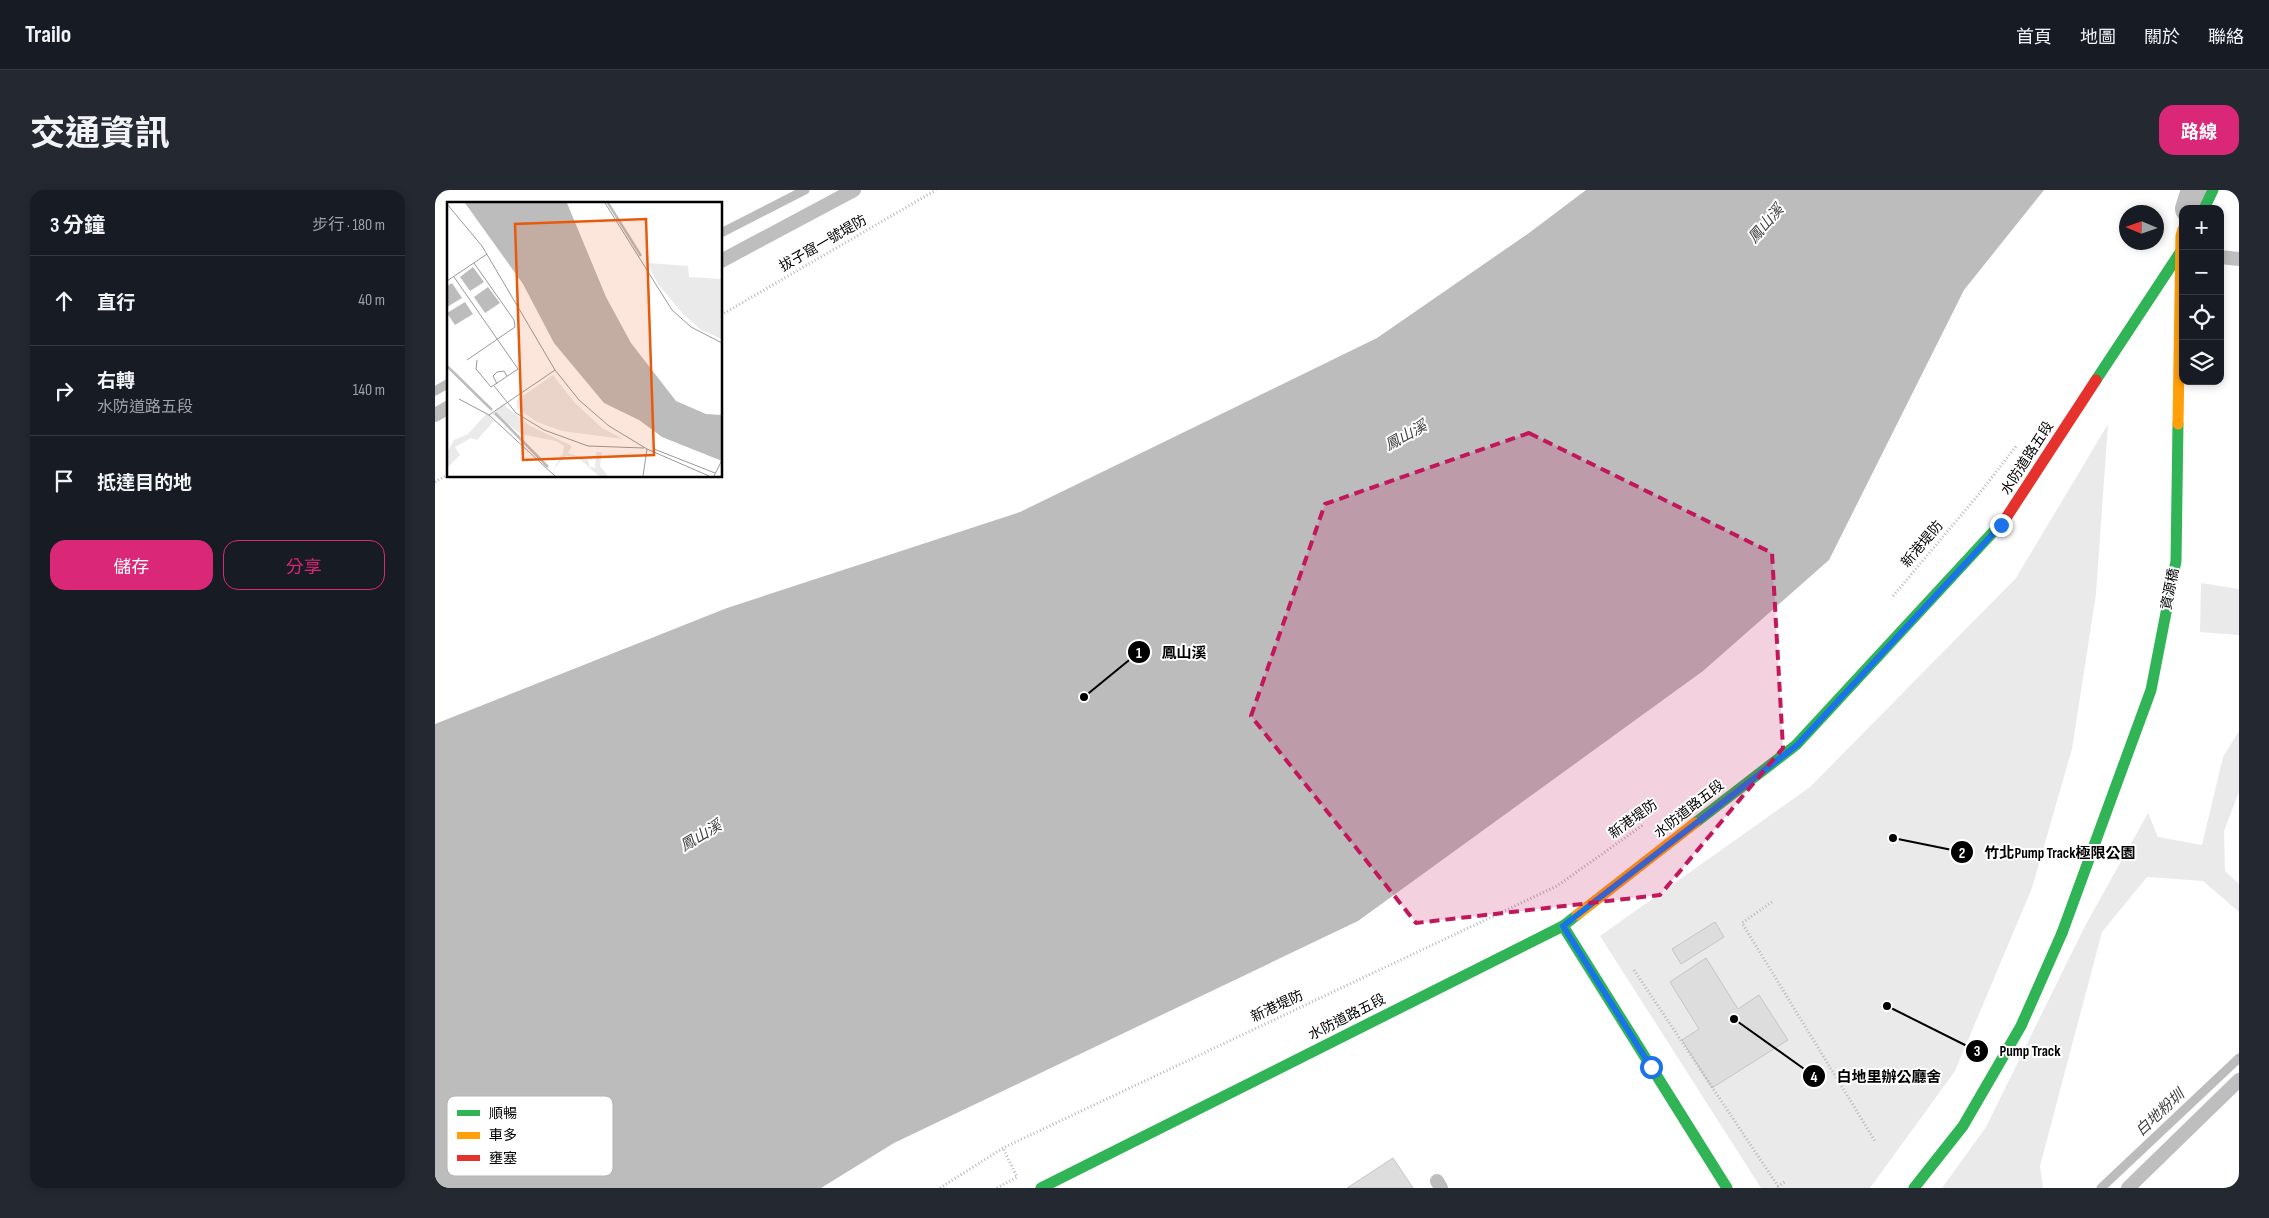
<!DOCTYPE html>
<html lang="zh-TW">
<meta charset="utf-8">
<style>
:root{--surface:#171b24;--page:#242831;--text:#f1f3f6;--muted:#9ea1a6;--line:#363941;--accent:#db2777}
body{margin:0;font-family:"Sofia Sans Condensed","Noto Sans TC",sans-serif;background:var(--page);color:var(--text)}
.controls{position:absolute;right:15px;top:15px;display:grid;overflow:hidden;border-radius:10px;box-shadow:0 2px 8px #0003}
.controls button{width:45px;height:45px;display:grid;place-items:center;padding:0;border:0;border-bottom:1px solid var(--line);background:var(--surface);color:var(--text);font:25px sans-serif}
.compass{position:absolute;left:1684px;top:15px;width:45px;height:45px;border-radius:50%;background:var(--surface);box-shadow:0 2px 8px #0003;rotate:272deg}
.stop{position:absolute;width:15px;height:15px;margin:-11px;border:4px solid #1a73e8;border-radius:50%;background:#fff}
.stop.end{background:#1a73e8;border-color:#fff;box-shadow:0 1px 5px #0008}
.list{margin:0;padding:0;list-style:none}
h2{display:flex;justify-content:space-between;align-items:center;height:65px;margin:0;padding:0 20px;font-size:21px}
h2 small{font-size:16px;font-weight:400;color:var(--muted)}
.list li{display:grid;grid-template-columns:32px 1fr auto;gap:15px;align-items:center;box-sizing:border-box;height:90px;padding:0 20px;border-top:1px solid var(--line)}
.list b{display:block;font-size:19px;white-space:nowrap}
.list p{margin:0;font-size:16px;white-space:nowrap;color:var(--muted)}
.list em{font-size:16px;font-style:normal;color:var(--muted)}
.actions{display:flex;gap:10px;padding:15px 20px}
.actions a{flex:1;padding:11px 0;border:1px solid var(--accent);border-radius:15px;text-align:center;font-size:18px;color:var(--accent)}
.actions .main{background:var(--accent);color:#fff}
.icon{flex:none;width:28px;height:28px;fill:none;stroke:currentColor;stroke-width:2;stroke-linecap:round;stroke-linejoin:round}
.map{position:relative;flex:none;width:1804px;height:998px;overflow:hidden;border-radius:15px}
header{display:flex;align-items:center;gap:30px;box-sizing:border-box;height:70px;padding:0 25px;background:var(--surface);border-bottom:1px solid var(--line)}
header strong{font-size:24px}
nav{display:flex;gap:28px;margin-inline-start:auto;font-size:18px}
.intro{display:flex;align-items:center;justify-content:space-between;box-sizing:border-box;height:120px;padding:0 30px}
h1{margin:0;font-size:35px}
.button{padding:12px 22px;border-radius:15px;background:var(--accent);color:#fff;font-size:18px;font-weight:700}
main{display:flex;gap:30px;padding:0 30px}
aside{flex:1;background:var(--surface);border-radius:15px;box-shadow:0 2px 8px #0003}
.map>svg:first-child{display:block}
.green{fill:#eaeaea}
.water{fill:#bcbcbc}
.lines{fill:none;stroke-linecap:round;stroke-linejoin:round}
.stream{stroke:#bcbcbc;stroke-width:9}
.building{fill:#ddd;stroke:#c5c5c5}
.path{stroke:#b8b8b8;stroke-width:3;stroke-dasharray:1 2.5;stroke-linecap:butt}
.lane{stroke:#bebebe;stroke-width:14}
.street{stroke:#bebebe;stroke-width:28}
.fast{stroke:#30b455;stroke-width:11}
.slow{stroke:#ff9f0a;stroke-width:11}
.jam{stroke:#e5322d;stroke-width:11}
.fast-bridge{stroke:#30b455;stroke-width:11}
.slow-bridge{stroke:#ff9f0a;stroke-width:11}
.route{stroke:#1a73e8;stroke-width:6}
.marked{fill:#c2185b;fill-opacity:0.2;stroke:#c2185b;stroke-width:4;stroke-dasharray:10 6;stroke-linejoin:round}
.labels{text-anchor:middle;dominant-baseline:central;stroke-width:4;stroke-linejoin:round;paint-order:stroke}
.street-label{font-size:14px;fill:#000;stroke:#fff}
.water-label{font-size:15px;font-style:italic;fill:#414141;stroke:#fff}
.inset-river{fill:none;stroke:#bcbcbc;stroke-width:2.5}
.inset-road{fill:none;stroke:#999;stroke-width:1}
.view{fill:#e8590c;fill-opacity:0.15;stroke:#e8590c;stroke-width:2.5}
.inset-edge{fill:none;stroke:#000;stroke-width:2.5}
.key{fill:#fff;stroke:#b2b2b2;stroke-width:1}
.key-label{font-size:14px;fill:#000}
.leader{fill:none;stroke:#000;stroke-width:2}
.callout-dot{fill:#000;stroke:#fff;stroke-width:2}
.mark-label{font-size:15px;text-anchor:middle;font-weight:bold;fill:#fff}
.callout-label{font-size:15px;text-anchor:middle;font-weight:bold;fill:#000;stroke:#fff;stroke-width:4;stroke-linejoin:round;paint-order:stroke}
</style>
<header>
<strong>Trailo</strong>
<nav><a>首頁</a><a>地圖</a><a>關於</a><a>聯絡</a></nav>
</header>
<div class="intro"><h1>交通資訊</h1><a class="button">路線</a></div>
<main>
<aside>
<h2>3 分鐘<small>步行 · 180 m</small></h2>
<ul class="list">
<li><svg class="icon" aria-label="ahead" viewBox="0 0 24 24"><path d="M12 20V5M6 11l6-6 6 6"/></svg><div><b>直行</b></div><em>40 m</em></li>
<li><svg class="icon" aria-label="right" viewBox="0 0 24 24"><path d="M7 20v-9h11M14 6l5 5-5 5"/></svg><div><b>右轉</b><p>水防道路五段</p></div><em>140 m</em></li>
<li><svg class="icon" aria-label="arrive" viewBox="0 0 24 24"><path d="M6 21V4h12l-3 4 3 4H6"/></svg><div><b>抵達目的地</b></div></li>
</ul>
<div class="actions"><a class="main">儲存</a><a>分享</a></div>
</aside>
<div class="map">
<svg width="1804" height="998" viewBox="0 0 1804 998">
<rect width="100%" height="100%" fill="#fff"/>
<g class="green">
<path d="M 1673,234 L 1661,404 L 1637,559 L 1597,698 L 1520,881 L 1435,998 L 1326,998 L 1165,746 L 1375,597 L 1581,388 Z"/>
<path d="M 1766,393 L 1804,399 L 1804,445 L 1765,442 Z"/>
<path d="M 1804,541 L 1804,602 L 1789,641 L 1790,681 L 1804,694 L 1804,722 L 1768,691 L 1712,687 L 1667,742 L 1605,976 L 1608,998 L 1507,998 L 1551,937 L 1650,736 L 1713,623 L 1723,647 L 1767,655 L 1788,567 Z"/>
</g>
<path class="water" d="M 1151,0 L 1609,0 L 1529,100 L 1394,370 L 1268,481 L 923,731 L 459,953 L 386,998 L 0,998 L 0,534 L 292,418 L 585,322 L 942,148 L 1094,43 Z"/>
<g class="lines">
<g class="stream">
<path d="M 286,43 L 370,0"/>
<path d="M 0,201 L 14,193"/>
<path d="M 1666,998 L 1804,868"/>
</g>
</g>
<g class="building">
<path d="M 1280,732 L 1289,747 L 1246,774 L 1237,759 Z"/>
<path d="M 1271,768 L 1303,819 L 1324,805 L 1353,850 L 1277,898 L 1247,850 L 1264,839 L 1235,792 Z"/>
<path d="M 958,968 L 978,998 L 912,998 Z"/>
</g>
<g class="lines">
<g class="path">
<path d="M 286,125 L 501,0"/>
<path d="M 0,292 L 14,284"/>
<path d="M 1458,406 L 1544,304 L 1582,255"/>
<path d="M 1337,712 L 1307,733 L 1440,951"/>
<path d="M 1199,780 L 1343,996 L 1351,991"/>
<path d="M 505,998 L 568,958 L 1122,696 L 1208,635"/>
<path d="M 562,998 L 582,987 L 568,958"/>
</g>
<g class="lane">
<path d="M 1785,67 L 1804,69"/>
<path d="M 286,71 L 419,0"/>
<path d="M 0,225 L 14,217"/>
<path d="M 1002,991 L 1006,998"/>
<path d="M 1693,998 L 1804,890"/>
</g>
<path class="street" d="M 1754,19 L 1760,0"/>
<g class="fast">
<path d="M 1769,19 L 1778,0"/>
<path d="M 1661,190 L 1748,58"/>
<path d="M 1260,633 L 1361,555 L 1571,328"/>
<path d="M 1128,736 L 1292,998"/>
<path d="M 606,998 L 1128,736 L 1142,725"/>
<path d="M 1479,998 L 1528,936 L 1586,836 L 1627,743"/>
</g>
<path class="slow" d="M 1142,725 L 1260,633"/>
<path class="jam" d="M 1571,328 L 1661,190"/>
<path class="fast-bridge" d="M 1627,743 L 1716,500 L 1741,371 L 1743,234"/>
<path class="slow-bridge" d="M 1743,234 L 1746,46 L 1748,39"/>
</g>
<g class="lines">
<path class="route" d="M 1216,877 L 1128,736 L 1362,555 L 1566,335"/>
</g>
<path class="marked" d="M 1094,243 L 1337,363 L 1348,558 L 1225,705 L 981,733 L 816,526 L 890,314 Z"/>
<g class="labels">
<g class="street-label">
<text transform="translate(388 53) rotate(-30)">拔子窟一號堤防</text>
<text transform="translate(1592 268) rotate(-57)">水防道路五段</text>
<text transform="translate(1487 354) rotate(-50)">新港堤防</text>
<text transform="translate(1735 399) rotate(-79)">資源橋</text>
<text transform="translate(1254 619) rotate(-38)">水防道路五段</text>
<text transform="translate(1198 629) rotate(-36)">新港堤防</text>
<text transform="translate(842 816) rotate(-25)">新港堤防</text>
<text transform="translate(912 827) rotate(-27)">水防道路五段</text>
</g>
<g class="water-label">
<text transform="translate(1331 34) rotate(-49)">鳳山溪</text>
<text transform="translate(971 246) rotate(-29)">鳳山溪</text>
<text transform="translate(266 646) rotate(-31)">鳳山溪</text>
<text transform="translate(1725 923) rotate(-43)">白地粉圳</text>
</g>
</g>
<g transform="translate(12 12)">
<rect width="275" height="275" fill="#fff"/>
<path d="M 200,61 L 241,64 L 242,75 L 275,77 L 275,137 L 254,128 L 236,112 L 211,82 ZM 106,173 L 127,200 L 155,226 L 176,237 L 115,229 L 90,220 L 70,206 L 70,198 ZM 56,202 L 83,224 L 125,244 L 121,251 L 141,258 L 143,265 L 148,266 L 149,250 L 155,250 L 153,264 L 161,274 L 152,274 L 134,258 L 123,254 L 118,254 L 106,268 L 116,251 L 117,244 L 109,239 L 74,232 L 45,212 ZM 40,211 L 47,219 L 30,238 L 24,236 L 8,245 L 13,253 L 0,266 L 0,250 L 7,238 L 21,232 Z" fill="#eaeaea"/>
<path d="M 18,1 L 120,1 L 159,95 L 184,141 L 229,199 L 259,212 L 275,213 L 275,259 L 215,235 L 192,218 L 157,201 L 107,141 L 76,82 ZM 26,65 L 37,80 L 23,89 L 13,75 ZM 5,81 L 15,96 L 0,105 L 0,84 ZM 41,85 L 53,101 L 38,111 L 27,95 ZM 18,100 L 26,112 L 8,123 L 0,111 Z" fill="#bcbcbc"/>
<path class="inset-river" d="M 161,1 L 194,54M 0,164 L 45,208M 48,211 L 101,265"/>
<path class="inset-road" d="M 158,1 L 225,108 L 244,125 L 275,141M 0,2 L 35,44 L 108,168 L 132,198 L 162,224 L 200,247 L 262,274M 7,75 L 71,167 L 44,185 L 29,167 L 30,158M 0,79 L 40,52M 20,158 L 68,125 L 67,118 L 27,61M 50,182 L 46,174 L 50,170 L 57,169 L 60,174M 47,184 L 69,211 L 97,228 L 141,244 L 197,246M 12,197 L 42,213 L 108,274M 42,213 L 108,168M 207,247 L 268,271M 196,274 L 200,247M 267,274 L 275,258"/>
<path class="view" d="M 199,17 L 207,253 L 76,258 L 68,22 Z"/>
<rect width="275" height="275" class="inset-edge"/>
</g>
<rect x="12" y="906" width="166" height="80" rx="8" class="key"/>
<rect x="22" y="920" width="23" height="6" fill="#30b455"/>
<rect x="22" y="942" width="23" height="7" fill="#ff9f0a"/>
<rect x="22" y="965" width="23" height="6" fill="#e5322d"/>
<g class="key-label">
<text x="54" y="928">順暢</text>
<text x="54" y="950">車多</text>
<text x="54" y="973">壅塞</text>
</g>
<path class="leader" d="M649 507L704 462M1458 648L1527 662M1452 816L1542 861M1299 829L1379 886"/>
<g class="callout-dot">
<circle cx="649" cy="507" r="5"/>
<circle cx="1458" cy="648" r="5"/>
<circle cx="1452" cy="816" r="5"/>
<circle cx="1299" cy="829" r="5"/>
<circle cx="704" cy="462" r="12"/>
<circle cx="1527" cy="662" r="12"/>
<circle cx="1542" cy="861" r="12"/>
<circle cx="1379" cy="886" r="12"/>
</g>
<g class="mark-label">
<text x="704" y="468">1</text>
<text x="1527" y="668">2</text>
<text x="1542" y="866">3</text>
<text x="1379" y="892">4</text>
</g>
<g class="callout-label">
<text x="749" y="468">鳳山溪</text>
<text x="1625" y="668">竹北Pump Track極限公園</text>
<text x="1595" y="866">Pump Track</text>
<text x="1454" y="892">白地里辦公廳舍</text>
</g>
</svg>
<div class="controls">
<button>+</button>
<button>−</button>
<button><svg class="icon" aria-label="locate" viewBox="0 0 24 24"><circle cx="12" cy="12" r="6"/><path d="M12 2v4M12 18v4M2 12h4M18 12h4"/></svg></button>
<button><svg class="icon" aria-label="layers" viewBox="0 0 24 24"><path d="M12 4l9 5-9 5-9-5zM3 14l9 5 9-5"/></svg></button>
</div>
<svg class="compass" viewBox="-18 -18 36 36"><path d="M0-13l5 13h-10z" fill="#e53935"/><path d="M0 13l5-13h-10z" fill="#9ea1a6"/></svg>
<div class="stop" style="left:1216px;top:877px"></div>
<div class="stop end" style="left:1566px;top:335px"></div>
</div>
</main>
